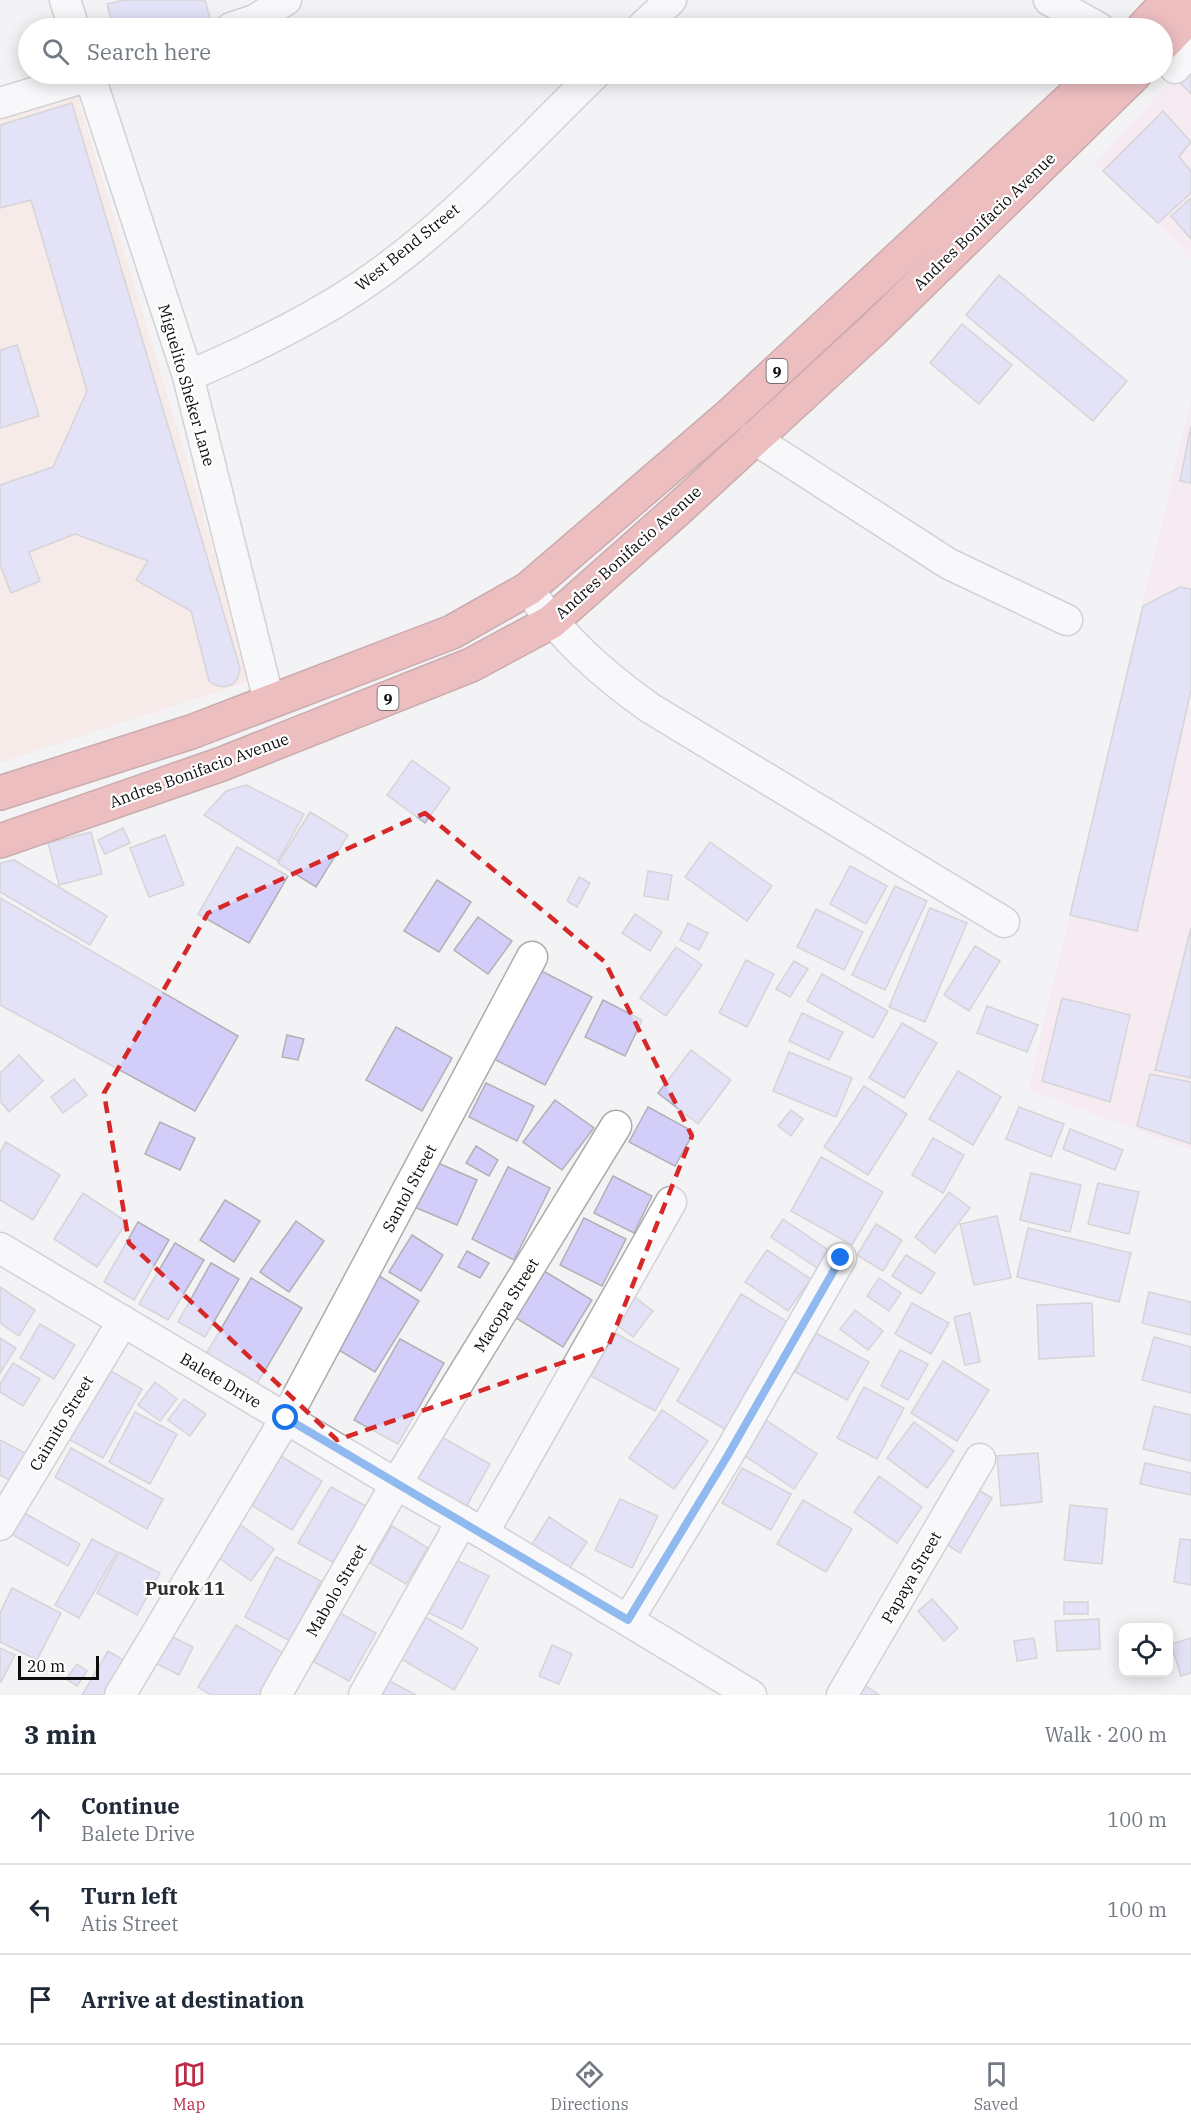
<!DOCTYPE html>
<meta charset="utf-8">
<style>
:root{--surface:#fff;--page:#f2f2f3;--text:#1f2937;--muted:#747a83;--line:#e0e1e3;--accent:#bc2b45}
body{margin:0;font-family:"IBM Plex Serif",serif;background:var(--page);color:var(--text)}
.controls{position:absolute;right:18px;bottom:18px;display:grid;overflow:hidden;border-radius:12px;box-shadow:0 3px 15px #0003}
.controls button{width:54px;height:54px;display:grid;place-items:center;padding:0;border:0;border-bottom:2px solid var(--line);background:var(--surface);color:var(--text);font:30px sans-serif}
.scale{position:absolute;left:18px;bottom:15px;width:81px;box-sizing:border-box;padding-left:6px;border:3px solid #0d0d0e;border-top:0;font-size:16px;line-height:21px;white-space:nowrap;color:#0d0d0e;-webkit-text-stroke:4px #fff;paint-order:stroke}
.stop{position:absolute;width:18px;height:18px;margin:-14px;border:4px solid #1a73e8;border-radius:50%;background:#fff}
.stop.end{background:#1a73e8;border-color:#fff;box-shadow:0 2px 6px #0008}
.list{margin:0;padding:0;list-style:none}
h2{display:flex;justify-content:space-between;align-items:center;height:78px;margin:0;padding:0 24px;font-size:26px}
h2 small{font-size:20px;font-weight:400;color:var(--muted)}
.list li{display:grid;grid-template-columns:39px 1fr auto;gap:18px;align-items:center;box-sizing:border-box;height:90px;padding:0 24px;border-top:2px solid var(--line)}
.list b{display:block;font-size:22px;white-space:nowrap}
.list p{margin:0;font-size:20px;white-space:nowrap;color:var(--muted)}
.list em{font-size:20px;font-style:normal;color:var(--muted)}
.icon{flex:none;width:33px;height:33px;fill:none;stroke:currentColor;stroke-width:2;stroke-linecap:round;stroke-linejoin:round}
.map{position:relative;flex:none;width:1191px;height:1695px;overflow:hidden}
.search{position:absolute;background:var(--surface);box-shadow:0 3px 15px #0003;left:18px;right:18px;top:18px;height:66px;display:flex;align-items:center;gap:15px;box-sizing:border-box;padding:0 21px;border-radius:33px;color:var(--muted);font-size:22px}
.sheet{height:348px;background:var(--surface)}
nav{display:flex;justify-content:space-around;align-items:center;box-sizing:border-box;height:84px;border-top:2px solid var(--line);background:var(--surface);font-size:16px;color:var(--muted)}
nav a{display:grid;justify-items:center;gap:3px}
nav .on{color:var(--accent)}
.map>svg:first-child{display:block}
.education{fill:#fbe2eb}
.medical{fill:#fde3dc}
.building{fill:#d2cef9;stroke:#b1b1b3;stroke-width:1.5}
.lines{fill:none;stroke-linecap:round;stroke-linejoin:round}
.minor-casing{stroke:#acacad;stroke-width:33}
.highway-casing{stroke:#9a5757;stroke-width:36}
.minor{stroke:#fff;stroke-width:30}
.highway{stroke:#e67f7f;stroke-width:33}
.route{stroke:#1a73e8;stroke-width:8}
.marked{fill:none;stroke:#d62828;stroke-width:4.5;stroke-dasharray:12 8;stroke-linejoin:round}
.labels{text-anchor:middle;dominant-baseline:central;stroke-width:4.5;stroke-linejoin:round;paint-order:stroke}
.shield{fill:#fff;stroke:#565656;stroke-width:1.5}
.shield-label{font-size:15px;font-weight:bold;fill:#0d0d0e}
.street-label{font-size:16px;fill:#0d0d0e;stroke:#fff}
.neighbourhood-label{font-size:18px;font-weight:bold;fill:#2d2d2e;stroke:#fff}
</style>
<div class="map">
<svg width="1191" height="1695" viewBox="0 0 1191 1695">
<rect width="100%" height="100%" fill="#f3f3f5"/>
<g class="education">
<path d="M 1191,58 L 1191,259 L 1153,218 L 1095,164 Z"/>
<path d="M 1191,399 L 1191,1150 L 1028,1090 Z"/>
</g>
<path class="medical" d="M 77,94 L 253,680 L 0,763 L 0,118 Z"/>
<g class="building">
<path d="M 124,0 L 205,0 L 212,25 L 198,28 L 113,28 L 107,4 Z"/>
<path d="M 1191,63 L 1191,94 L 1176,79 Z"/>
<path d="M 72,103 L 240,668 L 238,678 L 233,684 L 224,687 L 215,685 L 209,681 L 191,611 L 136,580 L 148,561 L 75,534 L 29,552 L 40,581 L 11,593 L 0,565 L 0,485 L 53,467 L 87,391 L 31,200 L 0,208 L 0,125 Z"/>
<path d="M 1163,111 L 1191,142 L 1179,157 L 1191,171 L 1191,193 L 1158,223 L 1103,171 Z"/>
<path d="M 1191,198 L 1191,239 L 1171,216 Z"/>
<path d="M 999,275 L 1127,381 L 1093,421 L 966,315 Z"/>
<path d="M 962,324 L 1012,365 L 979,404 L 930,363 Z"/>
<path d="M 17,345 L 39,416 L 0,428 L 0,350 Z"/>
<path d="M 1191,426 L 1191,483 L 1180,481 Z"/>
<path d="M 1180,587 L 1191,589 L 1191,690 L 1137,931 L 1070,915 L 1143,606 Z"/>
<path d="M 412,760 L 450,788 L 425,823 L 387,795 Z"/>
<path d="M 246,785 L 304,814 L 278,861 L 204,815 L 226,791 Z"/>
<path d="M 310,812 L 348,835 L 316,887 L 278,863 Z"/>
<path d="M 123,828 L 130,843 L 105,854 L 98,840 Z"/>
<path d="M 91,832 L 102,874 L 59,885 L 48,843 Z"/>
<path d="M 165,835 L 184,885 L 149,897 L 130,848 Z"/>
<path d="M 710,842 L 772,886 L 747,921 L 685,877 Z"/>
<path d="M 237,847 L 288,876 L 249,943 L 198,914 Z"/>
<path d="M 14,860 L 107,916 L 90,945 L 0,892 L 0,863 Z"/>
<path d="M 850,866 L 887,886 L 866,924 L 830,904 Z"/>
<path d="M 648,871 L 672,875 L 668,900 L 644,896 Z"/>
<path d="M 579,877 L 590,883 L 577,907 L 567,901 Z"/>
<path d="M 437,880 L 471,902 L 439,952 L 404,931 Z"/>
<path d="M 895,886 L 927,901 L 885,990 L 852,975 Z"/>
<path d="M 0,898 L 238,1036 L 195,1111 L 0,1005 Z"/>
<path d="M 930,908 L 967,923 L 925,1022 L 889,1007 Z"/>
<path d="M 816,909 L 863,932 L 844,970 L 797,947 Z"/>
<path d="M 635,914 L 662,932 L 650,951 L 622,933 Z"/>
<path d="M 478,917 L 512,941 L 488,974 L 454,950 Z"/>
<path d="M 688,923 L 708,933 L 699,950 L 680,940 Z"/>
<path d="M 1191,928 L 1191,1078 L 1155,1070 Z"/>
<path d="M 975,946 L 1000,961 L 969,1011 L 944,995 Z"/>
<path d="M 676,947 L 702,965 L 666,1016 L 640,998 Z"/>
<path d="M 746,960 L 774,974 L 747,1027 L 719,1013 Z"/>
<path d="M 794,961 L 808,969 L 790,997 L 776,989 Z"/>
<path d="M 530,965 L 592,997 L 545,1085 L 484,1054 Z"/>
<path d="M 822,974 L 888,1011 L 873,1038 L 807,1001 Z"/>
<path d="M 1062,998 L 1130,1015 L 1110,1102 L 1042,1081 Z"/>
<path d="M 603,1000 L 642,1020 L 625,1056 L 585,1037 Z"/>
<path d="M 987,1006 L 1038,1025 L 1027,1052 L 977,1033 Z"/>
<path d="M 802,1013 L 843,1032 L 829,1060 L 789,1041 Z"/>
<path d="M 902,1023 L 937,1043 L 904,1098 L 869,1078 Z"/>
<path d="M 396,1027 L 452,1058 L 422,1111 L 366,1080 Z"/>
<path d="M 287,1035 L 304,1039 L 298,1060 L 282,1057 Z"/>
<path d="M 691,1050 L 731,1080 L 698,1124 L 658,1093 Z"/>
<path d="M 789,1052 L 852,1078 L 836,1117 L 773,1091 Z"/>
<path d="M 19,1055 L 43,1081 L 9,1112 L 0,1101 L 0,1073 Z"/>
<path d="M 958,1071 L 1001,1097 L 973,1145 L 929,1119 Z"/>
<path d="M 1150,1074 L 1191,1082 L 1191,1144 L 1137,1126 Z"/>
<path d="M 74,1079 L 87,1095 L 63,1113 L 51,1097 Z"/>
<path d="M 486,1083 L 534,1106 L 517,1141 L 469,1117 Z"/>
<path d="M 864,1086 L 907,1114 L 868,1175 L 824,1147 Z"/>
<path d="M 555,1100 L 594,1128 L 562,1170 L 523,1142 Z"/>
<path d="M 648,1107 L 694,1132 L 675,1166 L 629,1142 Z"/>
<path d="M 1019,1107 L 1064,1124 L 1051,1157 L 1006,1139 Z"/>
<path d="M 791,1110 L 803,1119 L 791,1136 L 778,1126 Z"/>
<path d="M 160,1122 L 195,1138 L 180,1170 L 145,1154 Z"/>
<path d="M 1070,1129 L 1123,1150 L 1115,1170 L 1063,1149 Z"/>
<path d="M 933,1138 L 964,1155 L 943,1193 L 912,1175 Z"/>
<path d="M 6,1142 L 60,1175 L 33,1220 L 0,1200 L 0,1152 Z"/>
<path d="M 476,1146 L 498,1160 L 489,1176 L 466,1163 Z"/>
<path d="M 821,1157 L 883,1192 L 852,1245 L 791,1211 Z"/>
<path d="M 431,1160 L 477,1180 L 457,1225 L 412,1206 Z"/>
<path d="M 508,1167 L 550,1188 L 514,1260 L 472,1239 Z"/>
<path d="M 1031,1173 L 1081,1185 L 1070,1232 L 1020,1220 Z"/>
<path d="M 613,1176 L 652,1196 L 634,1233 L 594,1213 Z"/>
<path d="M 1098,1183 L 1139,1192 L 1129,1234 L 1088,1224 Z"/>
<path d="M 949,1192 L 970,1208 L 935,1253 L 915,1237 Z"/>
<path d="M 83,1193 L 127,1222 L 97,1267 L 54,1239 Z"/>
<path d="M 225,1200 L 260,1221 L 234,1262 L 200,1240 Z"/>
<path d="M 997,1216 L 1011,1278 L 974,1285 L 960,1224 Z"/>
<path d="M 584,1218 L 626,1239 L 602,1286 L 560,1265 Z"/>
<path d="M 783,1219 L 834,1254 L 822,1271 L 771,1237 Z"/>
<path d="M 296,1221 L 324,1241 L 289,1292 L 260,1272 Z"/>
<path d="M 138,1222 L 169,1240 L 134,1300 L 104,1282 Z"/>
<path d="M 876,1224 L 902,1240 L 883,1271 L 857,1255 Z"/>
<path d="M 1028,1228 L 1131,1253 L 1119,1302 L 1017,1277 Z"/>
<path d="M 412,1235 L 443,1255 L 421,1291 L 389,1272 Z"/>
<path d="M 175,1243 L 204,1260 L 168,1320 L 139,1304 Z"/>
<path d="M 767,1250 L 811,1279 L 788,1311 L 745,1282 Z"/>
<path d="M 467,1251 L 489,1263 L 480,1278 L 458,1267 Z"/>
<path d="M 906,1255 L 935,1273 L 921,1294 L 892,1276 Z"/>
<path d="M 211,1263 L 239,1279 L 205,1337 L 178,1322 Z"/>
<path d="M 544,1271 L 592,1300 L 563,1347 L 516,1318 Z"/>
<path d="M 373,1272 L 419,1301 L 375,1372 L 329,1344 Z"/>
<path d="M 251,1278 L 302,1308 L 254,1389 L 203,1359 Z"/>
<path d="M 879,1278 L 901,1293 L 889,1311 L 867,1296 Z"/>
<path d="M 0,1287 L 35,1310 L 19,1336 L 0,1323 Z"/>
<path d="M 626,1291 L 653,1311 L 633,1337 L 607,1317 Z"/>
<path d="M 1149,1292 L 1191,1302 L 1191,1335 L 1142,1323 Z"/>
<path d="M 741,1294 L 796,1327 L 733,1434 L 677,1401 Z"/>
<path d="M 912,1303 L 949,1323 L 931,1354 L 895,1334 Z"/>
<path d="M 1092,1303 L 1094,1356 L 1039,1359 L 1037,1305 Z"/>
<path d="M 855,1310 L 883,1331 L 868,1350 L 840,1329 Z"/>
<path d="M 970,1313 L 980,1362 L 965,1365 L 954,1317 Z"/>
<path d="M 40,1324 L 75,1345 L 54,1379 L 20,1358 Z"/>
<path d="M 615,1333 L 679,1369 L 655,1411 L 591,1376 Z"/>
<path d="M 816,1333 L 869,1362 L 847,1400 L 795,1372 Z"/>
<path d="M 1154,1337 L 1191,1347 L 1191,1393 L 1142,1380 Z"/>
<path d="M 0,1338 L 16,1348 L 0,1373 Z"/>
<path d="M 400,1339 L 444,1363 L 398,1444 L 354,1420 Z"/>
<path d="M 900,1350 L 928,1364 L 908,1400 L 881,1386 Z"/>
<path d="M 943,1361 L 989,1390 L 957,1441 L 911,1413 Z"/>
<path d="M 13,1363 L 40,1379 L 23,1406 L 0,1392 L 0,1384 Z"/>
<path d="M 101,1365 L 142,1389 L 103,1458 L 61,1435 Z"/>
<path d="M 155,1382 L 177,1399 L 160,1421 L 138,1405 Z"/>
<path d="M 864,1387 L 904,1408 L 877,1459 L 837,1438 Z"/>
<path d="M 184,1399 L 206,1414 L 190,1436 L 168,1420 Z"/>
<path d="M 1154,1406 L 1191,1415 L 1191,1461 L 1143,1449 Z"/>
<path d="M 662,1410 L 708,1441 L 674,1489 L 629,1458 Z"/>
<path d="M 135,1412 L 177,1434 L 150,1484 L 109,1462 Z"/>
<path d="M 766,1420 L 817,1454 L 794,1489 L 742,1454 Z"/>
<path d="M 914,1422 L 954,1451 L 927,1488 L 887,1458 Z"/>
<path d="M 438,1435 L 490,1464 L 462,1514 L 409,1486 Z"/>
<path d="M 0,1440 L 27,1454 L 12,1482 L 0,1475 Z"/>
<path d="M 71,1448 L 163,1499 L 147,1529 L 55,1477 Z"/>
<path d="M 271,1450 L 322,1481 L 292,1530 L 241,1499 Z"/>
<path d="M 1038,1453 L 1042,1502 L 1001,1506 L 997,1456 Z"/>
<path d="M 1145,1463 L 1191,1473 L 1191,1495 L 1140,1484 Z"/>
<path d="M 742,1468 L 791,1494 L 771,1530 L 722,1503 Z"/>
<path d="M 879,1476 L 922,1507 L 897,1543 L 854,1512 Z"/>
<path d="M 970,1485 L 992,1498 L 960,1553 L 938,1539 Z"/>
<path d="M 331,1487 L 366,1506 L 334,1563 L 298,1543 Z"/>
<path d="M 620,1499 L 658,1516 L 632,1568 L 595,1550 Z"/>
<path d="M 803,1500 L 852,1529 L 826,1572 L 777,1544 Z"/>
<path d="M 1070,1505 L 1107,1509 L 1102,1564 L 1064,1560 Z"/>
<path d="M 24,1513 L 80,1544 L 68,1566 L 11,1534 Z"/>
<path d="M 549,1517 L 587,1542 L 565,1575 L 527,1552 Z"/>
<path d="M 235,1521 L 274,1549 L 251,1581 L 212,1553 Z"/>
<path d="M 392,1526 L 428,1548 L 406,1584 L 370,1563 Z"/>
<path d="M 92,1539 L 117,1552 L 79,1618 L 55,1605 Z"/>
<path d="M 1180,1539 L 1191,1540 L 1191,1585 L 1174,1582 Z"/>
<path d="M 119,1552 L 160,1573 L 137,1615 L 97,1593 Z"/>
<path d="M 446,1555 L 489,1576 L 462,1629 L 419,1608 Z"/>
<path d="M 276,1557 L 321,1581 L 290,1641 L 245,1617 Z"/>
<path d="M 12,1588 L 61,1613 L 37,1660 L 0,1642 L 0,1613 Z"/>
<path d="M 932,1599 L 958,1628 L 944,1641 L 918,1611 Z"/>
<rect x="1064" y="1602" width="24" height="12"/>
<path d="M 340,1613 L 376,1633 L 349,1681 L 314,1662 Z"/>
<path d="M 420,1614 L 478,1648 L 454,1690 L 396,1656 Z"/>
<path d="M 1099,1619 L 1100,1649 L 1057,1651 L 1055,1621 Z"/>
<path d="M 236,1625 L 285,1654 L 261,1695 L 211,1695 L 198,1687 Z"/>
<path d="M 167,1634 L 193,1647 L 179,1675 L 153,1662 Z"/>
<path d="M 1034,1638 L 1037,1658 L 1017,1661 L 1014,1641 Z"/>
<path d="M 1191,1638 L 1191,1673 L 1181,1676 L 1171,1644 Z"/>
<path d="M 552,1645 L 572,1654 L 559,1684 L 539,1676 Z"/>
<path d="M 0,1648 L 15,1655 L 1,1682 L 0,1682 Z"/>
<path d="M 108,1651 L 130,1664 L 112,1695 L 82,1695 Z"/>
<path d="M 77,1664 L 87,1671 L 77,1686 L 66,1679 Z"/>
<path d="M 376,1674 L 416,1695 L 364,1695 Z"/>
<path d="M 862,1683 L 879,1695 L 854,1695 Z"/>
</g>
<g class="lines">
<g class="minor-casing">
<g id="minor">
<path d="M 65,0 L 74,28"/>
<path d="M 1049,0 L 1099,28"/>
<path d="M 231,28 L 255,20 L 286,0"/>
<path d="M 641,28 L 671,0"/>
<path d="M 1175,68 L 1191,50"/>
<path d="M 89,74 L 188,376 L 269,701"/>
<path d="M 0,103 L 96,74"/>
<path d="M 188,376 C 247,351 304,324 358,288 C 447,229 520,147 595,74"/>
<path d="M 753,438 L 949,564 L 1067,620"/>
<path d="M 528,589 C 562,638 602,674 650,708 L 1004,922"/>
<path d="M 0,1248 L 396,1484 L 483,1533 L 751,1695"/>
<path d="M 0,1525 L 123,1321"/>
<path d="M 483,1533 L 671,1202"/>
<path d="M 628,1620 L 728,1455 L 841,1258"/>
<path d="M 120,1695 L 286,1418 L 532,957"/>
<path d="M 276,1695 L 396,1484 L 616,1126"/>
<path d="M 364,1695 L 462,1521"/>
<path d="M 842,1695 L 980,1459"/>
</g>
</g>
<g class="highway-casing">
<g id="highway">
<path d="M 1143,28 L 1169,0"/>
<path d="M 1162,45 L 1191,15"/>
<path d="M 0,793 L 191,732 L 452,632 L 528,589 L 730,415 L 1097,74"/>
<path d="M 0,841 L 222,764 L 471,665 L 551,622 L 675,512 L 874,329 L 1135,74"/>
</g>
</g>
<use href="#minor" class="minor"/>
<use href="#highway" class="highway"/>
</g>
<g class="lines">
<path class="route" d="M 286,1418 L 628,1620 L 728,1455 L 841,1258"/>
</g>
<path d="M0 0H1191V1695H0ZM 425,813 L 605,962 L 692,1136 L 608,1347 L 337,1440 L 129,1243 L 104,1093 L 208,913 Z" fill="#f3f3f5" fill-opacity=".55" fill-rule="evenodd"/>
<path class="marked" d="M 425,813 L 605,962 L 692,1136 L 608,1347 L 337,1440 L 129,1243 L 104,1093 L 208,913 Z"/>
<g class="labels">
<g class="shield">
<rect x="766.5" y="359" width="21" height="24" rx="4.5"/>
<rect x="377.5" y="686" width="21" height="24" rx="4.5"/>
</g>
<g class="shield-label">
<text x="777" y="371">9</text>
<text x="388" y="698">9</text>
</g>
<g class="street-label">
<text transform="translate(984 221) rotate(-44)">Andres Bonifacio Avenue</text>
<text transform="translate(407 247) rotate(-39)">West Bend Street</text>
<text transform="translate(187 385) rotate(74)">Miguelito Sheker Lane</text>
<text transform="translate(628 552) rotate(-42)">Andres Bonifacio Avenue</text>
<text transform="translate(199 770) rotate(-20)">Andres Bonifacio Avenue</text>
<text transform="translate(409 1188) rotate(-62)">Santol Street</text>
<text transform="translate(506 1305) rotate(-58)">Macopa Street</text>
<text transform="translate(221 1380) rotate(31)">Balete Drive</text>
<text transform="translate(61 1423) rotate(-59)">Caimito Street</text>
<text transform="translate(911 1577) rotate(-60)">Papaya Street</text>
<text transform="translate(336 1590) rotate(-60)">Mabolo Street</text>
</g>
<g class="neighbourhood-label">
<text x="185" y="1588">Purok 11</text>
</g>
</g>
</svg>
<div class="controls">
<button><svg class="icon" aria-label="locate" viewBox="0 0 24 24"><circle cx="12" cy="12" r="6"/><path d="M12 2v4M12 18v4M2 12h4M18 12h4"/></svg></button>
</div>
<div class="scale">20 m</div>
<div class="stop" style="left:286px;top:1418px"></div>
<div class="stop end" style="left:841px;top:1258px"></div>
<div class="search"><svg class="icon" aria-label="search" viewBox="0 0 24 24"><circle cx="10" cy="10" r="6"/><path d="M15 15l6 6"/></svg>Search here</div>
</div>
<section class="sheet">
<h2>3 min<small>Walk · 200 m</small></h2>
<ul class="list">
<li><svg class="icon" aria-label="ahead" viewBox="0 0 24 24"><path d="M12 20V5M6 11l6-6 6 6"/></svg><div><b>Continue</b><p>Balete Drive</p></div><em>100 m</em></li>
<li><svg class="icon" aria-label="left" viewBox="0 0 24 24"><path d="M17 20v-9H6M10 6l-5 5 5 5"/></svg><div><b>Turn left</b><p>Atis Street</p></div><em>100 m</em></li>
<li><svg class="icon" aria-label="arrive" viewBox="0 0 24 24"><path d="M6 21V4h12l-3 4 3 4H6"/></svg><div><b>Arrive at destination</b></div></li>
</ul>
</section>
<nav>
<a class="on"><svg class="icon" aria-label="map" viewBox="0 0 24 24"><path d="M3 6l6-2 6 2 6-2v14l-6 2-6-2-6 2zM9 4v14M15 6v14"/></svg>Map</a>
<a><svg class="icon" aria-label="directions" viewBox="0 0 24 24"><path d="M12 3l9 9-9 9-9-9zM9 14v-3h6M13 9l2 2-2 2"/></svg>Directions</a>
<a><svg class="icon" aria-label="saved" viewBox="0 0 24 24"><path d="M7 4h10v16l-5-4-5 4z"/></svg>Saved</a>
</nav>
